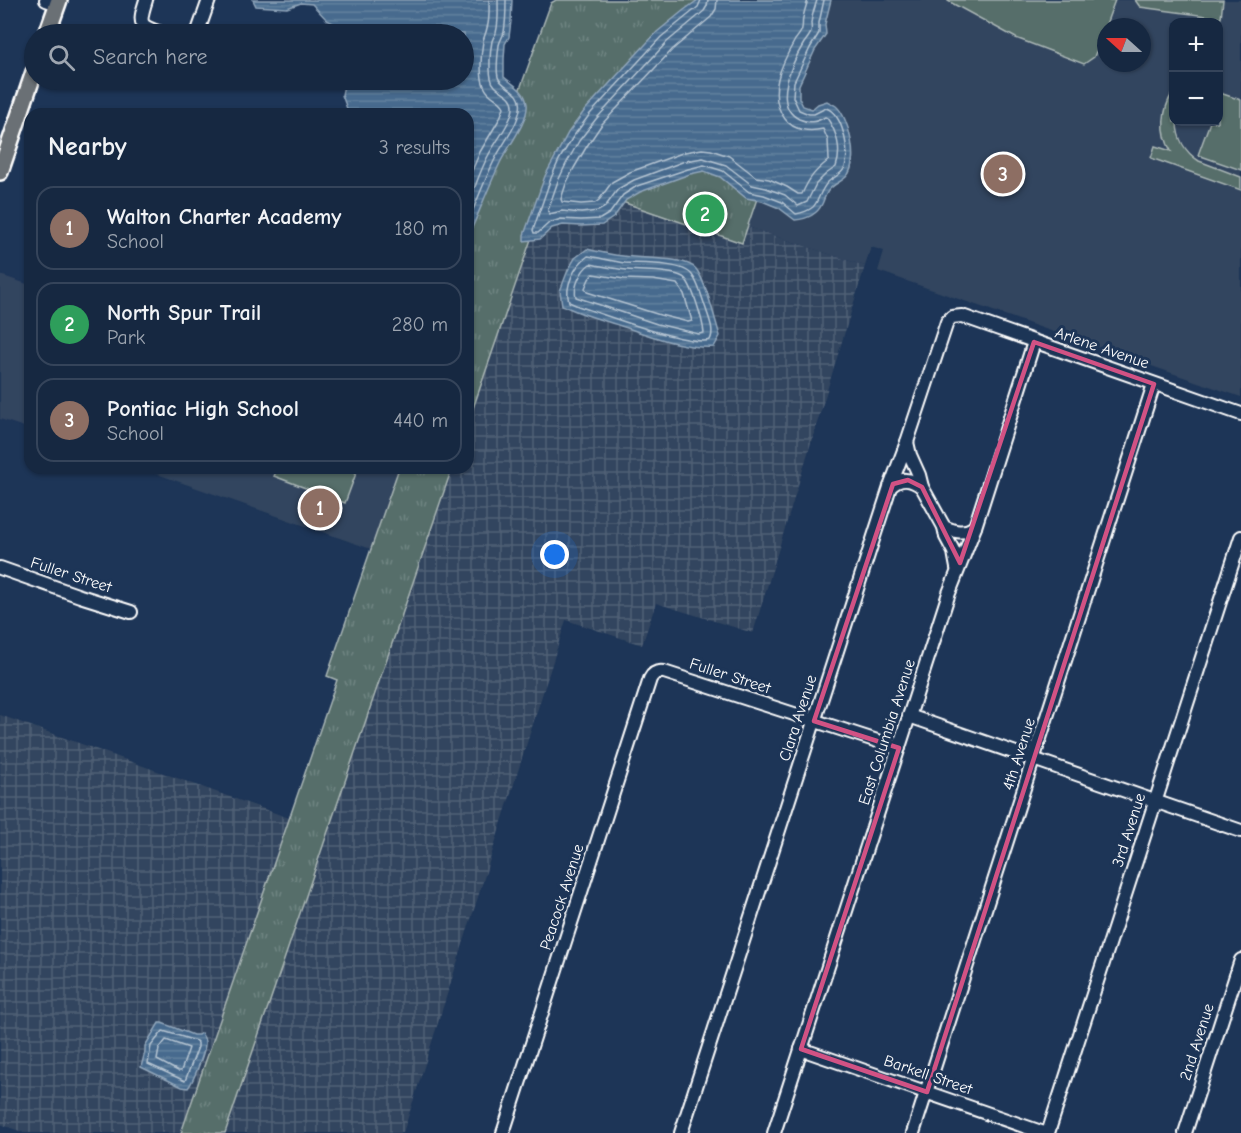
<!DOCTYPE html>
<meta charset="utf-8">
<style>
:root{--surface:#162841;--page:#1f3048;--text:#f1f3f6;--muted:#9ea6b1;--line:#35445a;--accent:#ff9aa2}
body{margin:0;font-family:"Comic Neue",sans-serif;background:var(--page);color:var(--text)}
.controls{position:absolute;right:18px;top:18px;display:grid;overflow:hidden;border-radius:12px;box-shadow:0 2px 4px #0004}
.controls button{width:54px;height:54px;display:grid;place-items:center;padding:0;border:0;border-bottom:2px solid var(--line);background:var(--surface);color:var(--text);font:30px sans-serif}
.compass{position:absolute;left:1097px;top:18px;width:54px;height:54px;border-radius:50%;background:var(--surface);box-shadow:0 2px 4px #0004;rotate:291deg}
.you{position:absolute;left:555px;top:555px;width:21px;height:21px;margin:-15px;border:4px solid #fff;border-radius:50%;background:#1a73e8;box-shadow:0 0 0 9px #1a73e833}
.badge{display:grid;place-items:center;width:39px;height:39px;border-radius:50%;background:var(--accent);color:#fff;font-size:20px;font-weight:700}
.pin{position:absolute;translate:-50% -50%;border:3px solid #fff;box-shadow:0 2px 6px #0006}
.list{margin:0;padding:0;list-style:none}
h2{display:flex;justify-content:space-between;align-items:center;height:78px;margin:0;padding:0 24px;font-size:26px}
h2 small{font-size:20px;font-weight:400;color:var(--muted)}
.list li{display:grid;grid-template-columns:39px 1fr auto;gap:18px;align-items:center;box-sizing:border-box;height:84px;margin:0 12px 12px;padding:0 12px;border:2px solid var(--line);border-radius:18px}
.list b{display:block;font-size:22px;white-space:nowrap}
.list p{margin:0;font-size:20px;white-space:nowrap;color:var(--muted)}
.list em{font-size:20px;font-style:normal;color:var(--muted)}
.icon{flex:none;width:33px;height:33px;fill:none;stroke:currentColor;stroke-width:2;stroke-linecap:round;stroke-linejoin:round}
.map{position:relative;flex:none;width:1241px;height:1133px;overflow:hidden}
.search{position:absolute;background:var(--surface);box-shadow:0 2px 4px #0004;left:24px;top:24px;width:450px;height:66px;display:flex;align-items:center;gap:15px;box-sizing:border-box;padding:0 21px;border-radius:33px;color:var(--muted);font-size:22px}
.panel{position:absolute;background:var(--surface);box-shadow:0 2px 4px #0004;left:24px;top:108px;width:450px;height:366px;border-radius:18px}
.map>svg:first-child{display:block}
.built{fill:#32455e;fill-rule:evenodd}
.industrial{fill:url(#industrial-grid)}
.grass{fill:url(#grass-tufts);stroke:#aab6b5;stroke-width:1.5}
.pitch{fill:#566e6b;stroke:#aab6b5;stroke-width:1.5}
.water{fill:url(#water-rules);stroke:#91a6bb;stroke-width:1.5}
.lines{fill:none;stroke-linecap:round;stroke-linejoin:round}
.shore{stroke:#b5c4d2;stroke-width:1.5}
.minor-casing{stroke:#fff;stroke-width:16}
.major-casing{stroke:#fff;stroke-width:20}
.minor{stroke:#1d3557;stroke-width:12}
.major{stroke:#6b7074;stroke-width:15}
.marked{fill:none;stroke:#d15284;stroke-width:4.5;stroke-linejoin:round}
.labels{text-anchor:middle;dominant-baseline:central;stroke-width:6;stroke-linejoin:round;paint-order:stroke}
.street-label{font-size:16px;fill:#fff;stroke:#1d3557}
</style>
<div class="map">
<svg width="1241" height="1133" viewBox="0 0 1241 1133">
<defs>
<pattern id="industrial-grid" width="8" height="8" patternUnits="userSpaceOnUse" patternTransform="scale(1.5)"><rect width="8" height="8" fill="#32455e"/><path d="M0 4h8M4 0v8" fill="none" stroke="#516176"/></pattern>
<pattern id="grass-tufts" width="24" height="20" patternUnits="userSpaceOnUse" patternTransform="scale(1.5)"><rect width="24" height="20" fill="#566e6b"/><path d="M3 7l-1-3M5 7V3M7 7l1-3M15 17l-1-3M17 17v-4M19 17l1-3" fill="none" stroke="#6f8481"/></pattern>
<pattern id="water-rules" width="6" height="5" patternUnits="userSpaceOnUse" patternTransform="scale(1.5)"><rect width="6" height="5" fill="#476b8e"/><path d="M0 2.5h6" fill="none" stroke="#63819f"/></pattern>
</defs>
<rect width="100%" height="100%" fill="#1d3557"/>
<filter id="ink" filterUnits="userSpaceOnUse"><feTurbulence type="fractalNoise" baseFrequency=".0167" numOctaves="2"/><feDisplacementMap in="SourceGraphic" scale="12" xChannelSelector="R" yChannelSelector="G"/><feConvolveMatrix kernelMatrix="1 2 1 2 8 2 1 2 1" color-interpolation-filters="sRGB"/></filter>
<g filter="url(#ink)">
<g class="built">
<path d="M 824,0 L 1241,0 L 1241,397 L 878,271 L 884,251 L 871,247 L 865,266 L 748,227 ZM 1174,22 L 1218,22 L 1218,122 L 1174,122 ZM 1106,27 L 1142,27 L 1142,63 L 1106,63 Z"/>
<path d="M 0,275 L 30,285 L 30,429 L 0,419 Z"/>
<path d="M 140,468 L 399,468 L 371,549 Z"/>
</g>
<g class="industrial">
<path d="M 552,178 L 742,243 L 748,227 L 865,266 L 753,633 L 656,603 L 642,645 L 566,620 L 403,1133 L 225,1133 L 452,468 L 468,468 L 468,423 Z"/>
<path d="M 0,715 L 289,818 L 181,1133 L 25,1133 L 0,1124 Z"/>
</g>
<g class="grass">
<path d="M 556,0 L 824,0 L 742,243 L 552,178 L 468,423 L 468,201 L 495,158 L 551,3 Z"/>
<path d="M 399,468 L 452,468 L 225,1133 L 181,1133 L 337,680 L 327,676 Z"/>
</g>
<g class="pitch">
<path d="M 948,0 L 1115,0 L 1094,57 L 1084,64 L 1016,38 L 948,1 Z"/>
<path d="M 1135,0 L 1223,0 L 1221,18 L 1140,7 Z"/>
<path d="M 1173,92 L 1174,122 L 1177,122 C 1177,138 1185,152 1199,161 L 1241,177 L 1241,190 L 1151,158 L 1155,146 L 1171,151 C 1160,132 1162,110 1173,92 Z"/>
<path d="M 1220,93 L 1241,100 L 1241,170 L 1198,155 L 1210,122 L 1218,122 L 1218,97 Z"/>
<path d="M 278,468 L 358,468 L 345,503 L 274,476 Z"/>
</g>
<g class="water">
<path d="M 253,0 L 512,0 L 511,21 L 509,37 L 505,44 L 504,59 L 504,77 C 513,85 525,90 527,104 C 529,121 507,148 500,163 C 488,188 479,213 468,237 L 468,114 L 349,114 L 342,95 L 345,80 L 464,80 L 464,34 L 343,34 L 337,25 L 327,20 L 312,4 L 301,3 L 287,8 L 256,6 Z"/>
<path d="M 698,0 L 831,0 L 825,24 L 826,34 L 815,50 L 799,85 L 799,98 L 803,106 L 812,109 L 818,104 L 827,101 C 830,103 833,104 836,106 C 849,117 860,163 846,177 C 841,182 833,184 828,191 C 825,195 824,200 822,204 C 817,215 806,219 795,220 L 779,208 L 762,201 L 746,198 L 720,177 L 704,171 L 690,174 L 640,192 L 626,200 L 614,217 L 602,225 L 581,226 L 563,225 L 552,228 L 540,239 L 524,241 L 524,235 L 545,176 L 568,133 L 585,110 L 657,32 L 684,10 Z"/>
<path d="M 587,249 C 599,252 611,255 623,256 C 641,259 685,256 696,269 C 706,281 715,320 720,336 L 714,347 C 684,349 652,336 624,327 C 603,320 582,315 562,305 L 560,291 L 568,270 L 575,258 Z"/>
<path d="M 159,1023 L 162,1023 L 193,1035 L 198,1035 L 201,1033 C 203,1036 205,1038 205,1042 C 206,1050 193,1082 188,1088 L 182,1087 L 141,1067 L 145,1052 L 145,1046 Z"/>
</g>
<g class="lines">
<g class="shore">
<path d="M 701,0 L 698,7 L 661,37 L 590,114 L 573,137 L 559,160 L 551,178 L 533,230 L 534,233 L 538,233 L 549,223 L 561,219 L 581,220 L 600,219 L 610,213 L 623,195 L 637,186 L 688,169 L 704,165 L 723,171 L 749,192 L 764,195 L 782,202 L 796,214 C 802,213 808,211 813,207 C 819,201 820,190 828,182 C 833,177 842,175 845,167 C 850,151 843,114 826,108 L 814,114 L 809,114 L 799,110 L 793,97 L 794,82 L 810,48 L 819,33 L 819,23 L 824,0"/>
<path d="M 708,0 L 707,6 L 704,11 L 667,42 L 596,119 L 579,141 L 566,164 L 558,181 L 548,210 L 549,214 L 562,211 L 581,213 L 598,211 L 605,207 L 618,189 L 634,180 L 685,161 L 703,158 L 726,165 L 752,185 L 766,188 L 785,195 L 798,206 L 807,202 L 816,184 L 826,174 L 836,167 C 842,150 837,132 827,118 L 825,117 C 815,123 809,123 799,119 C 771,105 793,61 804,43 C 806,40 810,36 811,32 C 812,30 811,24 811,23 C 812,15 815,7 817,0"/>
<path d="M 717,0 L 716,9 L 711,17 L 673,49 L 602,124 L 587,146 L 574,168 L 566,184 L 561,199 L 562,202 L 581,204 L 595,203 L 599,200 L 612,182 L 630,172 L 685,152 L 702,149 L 711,150 L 729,156 L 756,177 L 769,179 L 787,187 L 798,194 L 802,194 C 809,178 815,171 829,160 L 828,140 L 823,129 C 810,132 794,131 785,119 C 766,94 782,63 795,40 C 798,36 802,32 802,28 C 803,25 802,21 803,18 C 804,12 806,6 808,0"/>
<path d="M 468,180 L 480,152 L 500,118 L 504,107 C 500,99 489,97 485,88 C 479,77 481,53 483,41 C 484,37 486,33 487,28 C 490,19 489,9 489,0"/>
<path d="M 468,204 C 475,188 480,171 488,156 C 494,144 514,119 513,106 C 513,92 493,92 491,78 C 489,69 490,51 492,41 C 494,35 494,38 496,33 C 499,22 498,11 498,0"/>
<path d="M 468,222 C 477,201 485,179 495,159 C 503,143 517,127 520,109 C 524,90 501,88 498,77 C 496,70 498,53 499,45 C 500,40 503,37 504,32 C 506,21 506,11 506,0"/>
<path d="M 588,256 C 600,258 612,261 625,263 C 640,264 683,262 692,275 C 699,284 702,298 706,309 C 709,319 715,331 710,340 C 690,347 603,314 578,306 L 569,302 C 564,286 575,265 588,256 Z"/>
<path d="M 590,264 C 602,266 614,269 627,270 C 642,272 670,270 683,277 C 692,282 703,322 704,333 L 699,334 L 657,324 L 576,297 C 573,287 581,270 590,264 Z"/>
<path d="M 593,274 L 624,279 L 653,280 L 677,284 L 684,294 L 692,321 L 688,322 L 660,315 L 587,292 L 585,288 L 589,279 Z"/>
<path d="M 163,1031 L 196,1041 L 198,1043 L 198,1047 L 185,1081 L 148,1064 L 151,1046 Z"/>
<path d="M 166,1040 L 189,1048 L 181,1071 L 178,1071 L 157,1060 L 159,1049 Z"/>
</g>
<g class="minor-casing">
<g id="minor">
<path d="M 46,0 L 58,4"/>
<path d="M 146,0 C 138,25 139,26 164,34"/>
<path d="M 197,34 L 209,0"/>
<path d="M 317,80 L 321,81"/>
<path d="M 907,442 L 910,455 L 919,475 L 922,487 L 944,527 L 946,537 L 954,552 L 957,568"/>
<path d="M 890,487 C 900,477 911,478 922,487"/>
<path d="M 944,527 C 955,532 964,534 975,527"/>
<path d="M 0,568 L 80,596 L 131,612"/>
<path d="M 909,716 L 1241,831"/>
<path d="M 801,1049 L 1044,1133"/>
<path d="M 503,1133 L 650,679 C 653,673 658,671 664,672 L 899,748"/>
<path d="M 681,1133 L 890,487 L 907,442 L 947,322 L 952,317 L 962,316 L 1241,414"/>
<path d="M 774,1133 L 949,593 L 975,527 L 1034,342"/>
<path d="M 913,1133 L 1154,384"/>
<path d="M 1048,1133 L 1241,537"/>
<path d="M 1185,1133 L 1241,960"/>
</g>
</g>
<g class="major-casing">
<g id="major">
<path d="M 47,34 L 59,0"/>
<path d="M 0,172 L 34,72"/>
</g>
</g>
<use href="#minor" class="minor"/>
<use href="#major" class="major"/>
</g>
</g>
<path class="marked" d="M 1034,342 L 1154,384 L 927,1092 L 801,1049 L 899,748 L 814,721 L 893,484 L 908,480 L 922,487 L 960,563 Z"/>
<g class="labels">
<g class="street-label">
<text transform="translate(1102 348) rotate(19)">Arlene Avenue</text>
<text transform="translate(71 575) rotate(18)">Fuller Street</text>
<text transform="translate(730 676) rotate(18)">Fuller Street</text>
<text transform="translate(798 718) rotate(-72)">Clara Avenue</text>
<text transform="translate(887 732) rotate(-72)">East Columbia Avenue</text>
<text transform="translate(1019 754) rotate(-72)">4th Avenue</text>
<text transform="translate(1129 830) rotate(-72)">3rd Avenue</text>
<text transform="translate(562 897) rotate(-72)">Peacock Avenue</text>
<text transform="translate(1197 1042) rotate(-72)">2nd Avenue</text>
<text transform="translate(928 1075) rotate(19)">Barkell Street</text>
</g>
</g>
</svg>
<div class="controls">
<button>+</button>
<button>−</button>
</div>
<svg class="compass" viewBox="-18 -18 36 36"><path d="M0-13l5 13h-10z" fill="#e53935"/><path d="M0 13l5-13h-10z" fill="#9ea6b1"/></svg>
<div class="you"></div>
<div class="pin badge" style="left:320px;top:508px;background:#8d6e63">1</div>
<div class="pin badge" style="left:705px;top:214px;background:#2e9e5b">2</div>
<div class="pin badge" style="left:1003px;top:174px;background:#8d6e63">3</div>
<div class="search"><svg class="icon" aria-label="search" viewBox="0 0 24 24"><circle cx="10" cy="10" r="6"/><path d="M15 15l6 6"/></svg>Search here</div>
<section class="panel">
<h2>Nearby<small>3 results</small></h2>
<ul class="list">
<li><span class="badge" style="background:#8d6e63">1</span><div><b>Walton Charter Academy</b><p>School</p></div><em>180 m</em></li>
<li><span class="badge" style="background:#2e9e5b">2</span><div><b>North Spur Trail</b><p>Park</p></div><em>280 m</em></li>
<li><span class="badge" style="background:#8d6e63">3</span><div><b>Pontiac High School</b><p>School</p></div><em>440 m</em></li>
</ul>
</section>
</div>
